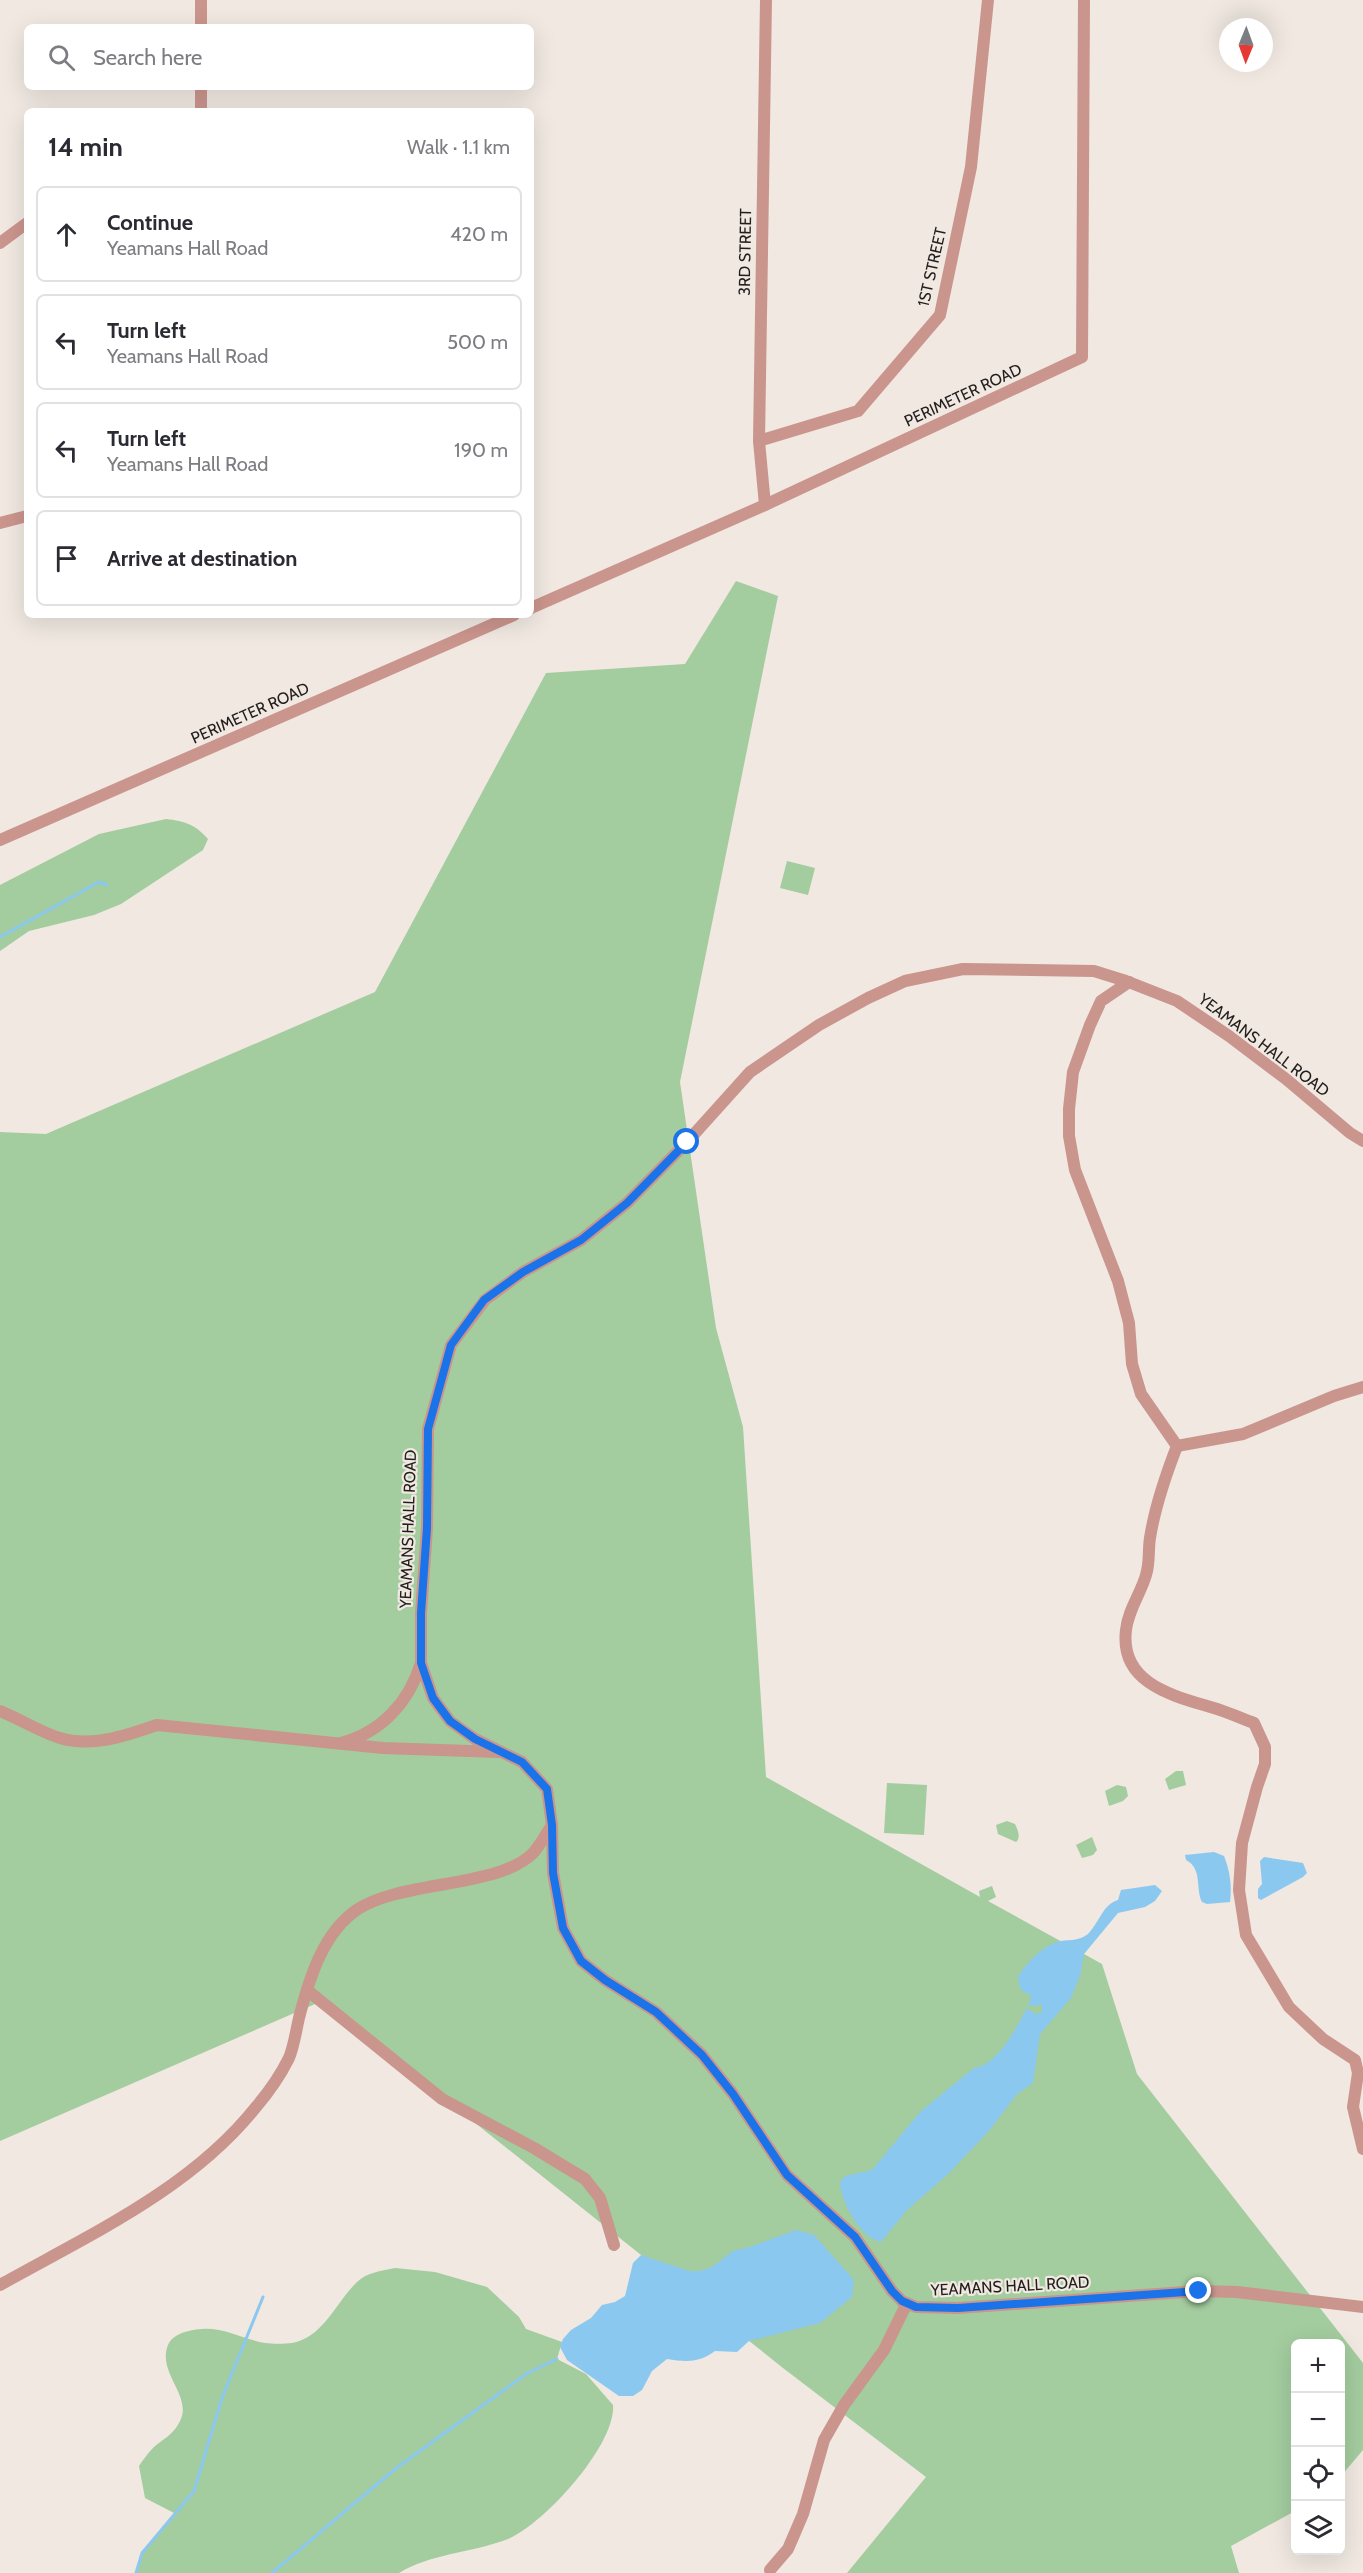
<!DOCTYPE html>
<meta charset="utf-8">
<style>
:root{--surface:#fff;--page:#f2f2f3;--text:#2b2b33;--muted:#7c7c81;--line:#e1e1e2}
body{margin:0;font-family:Cabin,sans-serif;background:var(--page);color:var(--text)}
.controls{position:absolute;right:18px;bottom:18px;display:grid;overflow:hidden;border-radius:9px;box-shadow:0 6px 24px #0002}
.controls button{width:54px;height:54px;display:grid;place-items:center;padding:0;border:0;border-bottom:2px solid var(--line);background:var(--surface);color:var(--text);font:30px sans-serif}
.compass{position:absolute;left:1219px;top:18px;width:54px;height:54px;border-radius:50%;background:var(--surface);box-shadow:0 6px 24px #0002;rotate:181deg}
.stop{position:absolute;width:18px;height:18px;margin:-14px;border:4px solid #1a73e8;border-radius:50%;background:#fff}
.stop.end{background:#1a73e8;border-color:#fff;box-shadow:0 2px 6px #0008}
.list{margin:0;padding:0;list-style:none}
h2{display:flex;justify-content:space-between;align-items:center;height:78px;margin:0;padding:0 24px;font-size:26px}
h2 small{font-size:20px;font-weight:400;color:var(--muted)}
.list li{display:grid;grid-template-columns:39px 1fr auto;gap:18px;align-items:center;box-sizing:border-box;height:96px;margin:0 12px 12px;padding:0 12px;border:2px solid var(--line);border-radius:9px}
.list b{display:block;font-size:22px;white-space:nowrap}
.list p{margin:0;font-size:20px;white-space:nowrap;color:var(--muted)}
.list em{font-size:20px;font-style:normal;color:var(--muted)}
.icon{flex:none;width:33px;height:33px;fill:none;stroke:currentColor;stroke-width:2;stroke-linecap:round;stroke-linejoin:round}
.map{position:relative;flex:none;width:1363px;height:2573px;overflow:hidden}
.search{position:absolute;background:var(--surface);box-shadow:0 6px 24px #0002;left:24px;top:24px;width:510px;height:66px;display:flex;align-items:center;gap:15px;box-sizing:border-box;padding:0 21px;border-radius:9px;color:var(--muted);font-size:22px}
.panel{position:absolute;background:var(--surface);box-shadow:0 6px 24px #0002;left:24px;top:108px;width:510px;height:510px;border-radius:9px}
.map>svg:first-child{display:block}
.green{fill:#a3cc9f}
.water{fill:#8ac8f0}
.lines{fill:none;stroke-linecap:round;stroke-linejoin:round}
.stream{stroke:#8ac8f0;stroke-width:3}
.minor{stroke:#ca958d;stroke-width:12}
.route{stroke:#1a73e8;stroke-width:8}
.labels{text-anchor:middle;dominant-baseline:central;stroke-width:4.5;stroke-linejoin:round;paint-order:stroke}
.street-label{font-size:16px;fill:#211e1c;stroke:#f0e8e1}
</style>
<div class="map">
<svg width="1363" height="2573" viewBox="0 0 1363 2573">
<rect width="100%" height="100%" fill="#f0e8e1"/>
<g class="green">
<path d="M 736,581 L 778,596 L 680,1082 L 716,1328 L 743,1427 L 766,1777 L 980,1897 L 979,1891 L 992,1886 L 996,1897 L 988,1901 L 1102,1964 L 1137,2074 L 1363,2363 L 1363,2450 L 1341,2476 L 1340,2344 L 1296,2344 L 1295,2511 L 1231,2546 L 1239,2573 L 847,2573 L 926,2477 L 783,2368 L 322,2001 L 0,2141 L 0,1132 L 46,1134 L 375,992 L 546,673 L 685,664 Z"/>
<path d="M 166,819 C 185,821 196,825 208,839 L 203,850 L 121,904 L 94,915 L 29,931 L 0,951 L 0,885 L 99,834 Z"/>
<path d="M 787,861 L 815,868 L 808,895 L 780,888 Z"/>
<path d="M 1176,1771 L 1183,1771 L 1186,1785 L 1169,1790 L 1165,1779 Z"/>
<path d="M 887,1783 L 927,1785 L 924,1835 L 884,1833 Z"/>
<path d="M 1117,1785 L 1126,1787 L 1128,1796 L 1123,1801 L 1109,1806 L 1105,1791 Z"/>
<path d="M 1007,1821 L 1015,1824 C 1018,1830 1021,1838 1016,1842 L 998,1834 L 996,1825 Z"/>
<path d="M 1092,1837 L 1097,1850 L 1093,1855 L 1082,1858 L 1076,1845 Z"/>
<path d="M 395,2268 L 435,2272 L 487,2287 L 519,2317 L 526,2329 L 562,2342 L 557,2359 L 586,2374 L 613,2405 C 616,2445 544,2524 508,2539 C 472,2553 432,2553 399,2573 L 136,2573 L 142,2553 L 176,2514 L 145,2498 L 139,2466 C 143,2460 148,2453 153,2448 C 165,2437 173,2436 181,2419 C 191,2395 157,2372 168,2345 C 171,2338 178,2334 185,2332 C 218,2322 234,2337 265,2343 C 272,2344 285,2344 292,2343 C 324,2337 336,2302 357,2282 C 367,2272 382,2271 395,2268 Z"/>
</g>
<g class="water">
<path d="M 1214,1852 L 1224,1856 C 1230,1871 1232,1886 1230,1902 L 1207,1904 L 1202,1902 C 1195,1888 1203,1869 1186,1860 L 1185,1855 Z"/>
<path d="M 1264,1857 L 1303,1863 L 1307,1873 L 1303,1877 L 1261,1900 L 1258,1898 L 1258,1889 L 1262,1884 L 1260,1861 Z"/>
<path d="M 1155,1885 L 1162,1891 L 1155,1901 L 1145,1907 L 1118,1913 L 1084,1954 L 1080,1976 L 1071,1998 L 1040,2034 L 1033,2083 L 1017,2094 L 989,2131 L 948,2174 L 907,2210 L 881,2242 C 861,2238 841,2203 840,2182 L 845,2176 L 872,2170 L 920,2112 L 974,2068 C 998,2065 1016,2028 1027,2008 L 1035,2014 L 1042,2012 L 1042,2005 L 1028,2006 L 1031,1999 L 1030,1995 L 1020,1989 L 1018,1976 C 1028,1962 1040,1948 1057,1942 C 1067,1939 1078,1942 1088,1934 C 1099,1923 1103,1904 1118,1900 L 1121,1890 Z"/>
<path d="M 796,2230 L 814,2235 L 854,2280 L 852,2297 L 820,2323 L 749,2341 L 737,2352 L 715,2351 C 699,2363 686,2362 667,2359 L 652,2371 L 642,2390 L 633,2396 L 619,2396 L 567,2360 L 560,2347 L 563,2339 L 571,2330 L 591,2318 L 602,2305 L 615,2302 L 625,2296 L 633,2263 L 641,2255 L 689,2271 L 700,2271 L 712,2267 L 733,2251 L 750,2247 Z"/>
</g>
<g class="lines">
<g class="stream">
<path d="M 0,937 L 99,882 L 107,885"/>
<path d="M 136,2573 L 142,2553 L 194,2491 L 222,2398 L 263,2297"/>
<path d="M 272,2573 L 395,2469 L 526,2374 L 557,2359"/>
</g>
<g class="minor">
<path d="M 201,27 L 201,0"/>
<path d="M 201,111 L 201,87"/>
<path d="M 0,243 L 27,223"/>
<path d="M 759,441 L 858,411 L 940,315 L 971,167 L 988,0"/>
<path d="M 765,505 L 759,441 L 766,0"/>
<path d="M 0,523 L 27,516"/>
<path d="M 531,608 L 765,505 L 1082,357 L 1084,0"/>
<path d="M 0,840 L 514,615"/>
<path d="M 1129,982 L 1101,1001 L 1090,1025 L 1073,1072 L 1069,1109 L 1069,1136 L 1075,1170 L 1118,1281 L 1129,1323 L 1132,1364 L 1141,1394 L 1177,1446 C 1165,1477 1155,1506 1150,1538 C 1148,1550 1150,1563 1146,1575 C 1141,1593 1128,1610 1126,1630 C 1119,1687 1180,1697 1220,1710 C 1232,1714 1243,1719 1254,1723 L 1265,1747 L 1265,1764 L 1257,1787 L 1242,1843 L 1239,1890 L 1246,1935 L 1289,2007 L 1323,2039 L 1355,2060 L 1358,2073 L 1353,2107 L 1363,2149"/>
<path d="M 1363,1141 L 1350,1133 L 1286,1079 L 1229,1036 L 1177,1001 L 1126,981 L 1094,971 L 963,969 L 905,981 L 868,998 L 819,1025 L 750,1072 L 687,1142 L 627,1203 L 581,1240 L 523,1272 L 485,1300 L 451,1345 L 428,1429 L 427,1528 L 421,1613 L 421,1663 L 433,1698 L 450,1721 L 475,1739 L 522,1762 L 547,1789 L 552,1825 L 553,1873 L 563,1928 L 581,1961 L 605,1980 L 656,2012 L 702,2055 L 733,2094 L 787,2175 L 855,2237 L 892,2291 L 902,2301 L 916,2307 L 958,2308 L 1199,2291 L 1237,2292 L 1363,2307"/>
<path d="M 1177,1446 L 1243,1434 L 1334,1396 L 1363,1387"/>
<path d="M 0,1711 C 20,1719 40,1732 60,1738 C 92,1748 128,1735 157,1725 L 383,1748 L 498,1752"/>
<path d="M 341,1743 C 382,1732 409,1702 421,1663"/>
<path d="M 307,1990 L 442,2099 L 534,2148 L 585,2179 L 600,2198 L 614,2245"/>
<path d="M 0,2285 C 89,2235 191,2189 256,2107 C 268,2093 281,2074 289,2058 C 294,2046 296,2031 299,2018 C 309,1979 323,1932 358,1909 C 403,1880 501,1888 534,1852 C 541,1844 546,1834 552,1825"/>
<path d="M 770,2570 L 788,2549 L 803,2514 L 824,2440 L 844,2405 L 884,2350 L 907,2303"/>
</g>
</g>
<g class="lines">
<path class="route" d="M 687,1142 L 627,1203 L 581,1240 L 523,1272 L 484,1300 L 451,1345 L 428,1429 L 427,1528 L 421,1613 L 421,1663 L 433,1698 L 450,1721 L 475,1739 L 522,1762 L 547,1789 L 552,1825 L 553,1873 L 563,1928 L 581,1961 L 605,1980 L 656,2012 L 702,2055 L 733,2094 L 787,2175 L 855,2237 L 892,2291 L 902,2301 L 916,2307 L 958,2308 L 1199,2291"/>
</g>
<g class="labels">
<g class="street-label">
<text transform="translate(745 252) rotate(-89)">3RD STREET</text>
<text transform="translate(932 267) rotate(-77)">1ST STREET</text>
<text transform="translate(963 395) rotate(-25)">PERIMETER ROAD</text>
<text transform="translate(250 713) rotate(-24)">PERIMETER ROAD</text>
<text transform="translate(1264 1045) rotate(37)">YEAMANS HALL ROAD</text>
<text transform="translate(408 1529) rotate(-88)">YEAMANS HALL ROAD</text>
<text transform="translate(1010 2286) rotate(-3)">YEAMANS HALL ROAD</text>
</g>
</g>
</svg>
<div class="controls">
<button>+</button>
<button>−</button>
<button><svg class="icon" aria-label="locate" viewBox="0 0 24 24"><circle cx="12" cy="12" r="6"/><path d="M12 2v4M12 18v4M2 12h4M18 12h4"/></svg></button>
<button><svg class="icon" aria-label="layers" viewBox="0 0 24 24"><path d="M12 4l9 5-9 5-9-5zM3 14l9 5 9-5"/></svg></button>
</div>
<svg class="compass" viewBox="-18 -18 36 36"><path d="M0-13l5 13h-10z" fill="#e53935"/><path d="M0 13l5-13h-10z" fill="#7c7c81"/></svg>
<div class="stop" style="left:687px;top:1142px"></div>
<div class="stop end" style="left:1199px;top:2291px"></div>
<div class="search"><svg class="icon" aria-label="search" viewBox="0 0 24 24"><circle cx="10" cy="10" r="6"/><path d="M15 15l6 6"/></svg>Search here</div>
<section class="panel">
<h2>14 min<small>Walk · 1.1 km</small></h2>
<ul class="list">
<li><svg class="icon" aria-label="ahead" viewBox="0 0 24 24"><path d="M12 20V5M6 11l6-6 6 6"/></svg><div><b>Continue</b><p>Yeamans Hall Road</p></div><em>420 m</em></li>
<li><svg class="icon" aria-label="left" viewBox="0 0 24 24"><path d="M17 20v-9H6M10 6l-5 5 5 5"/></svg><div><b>Turn left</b><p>Yeamans Hall Road</p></div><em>500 m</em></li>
<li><svg class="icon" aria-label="left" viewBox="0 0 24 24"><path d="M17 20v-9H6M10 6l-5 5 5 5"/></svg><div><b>Turn left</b><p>Yeamans Hall Road</p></div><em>190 m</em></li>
<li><svg class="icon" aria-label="arrive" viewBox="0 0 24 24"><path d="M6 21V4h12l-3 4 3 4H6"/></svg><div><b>Arrive at destination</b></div></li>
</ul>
</section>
</div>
